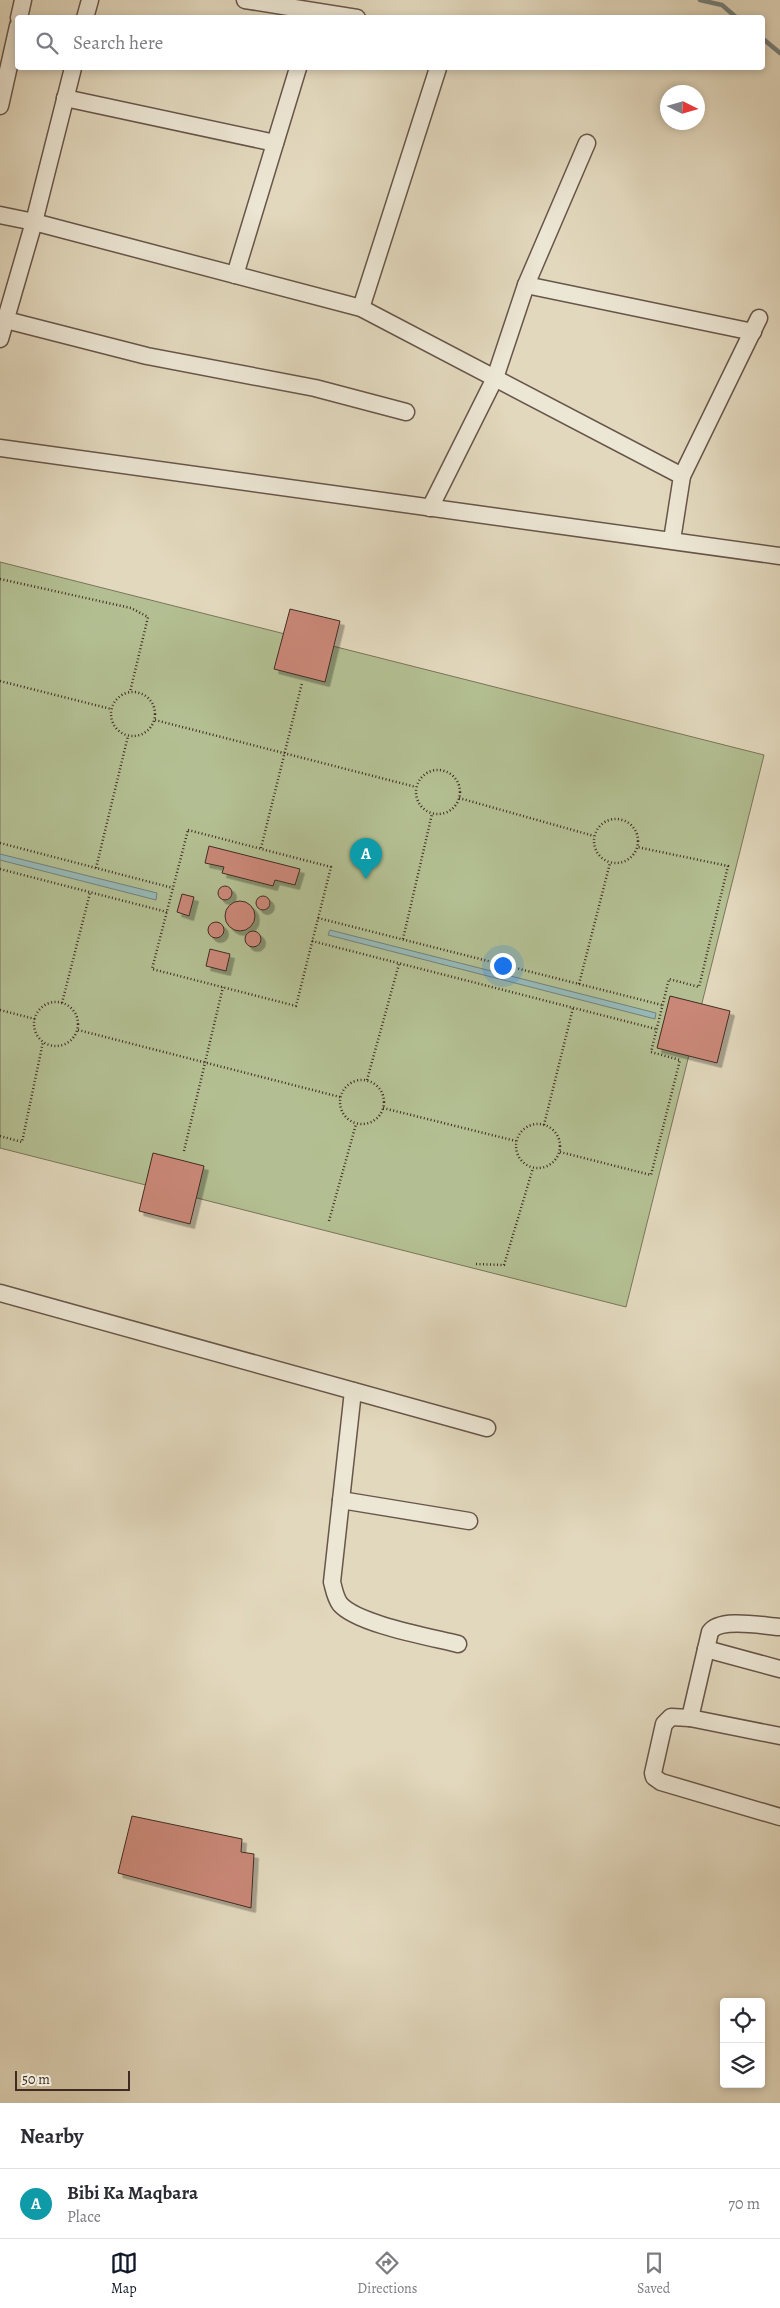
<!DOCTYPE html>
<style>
:root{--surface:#fff;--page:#f2f2f3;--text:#2b2b33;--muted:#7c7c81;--line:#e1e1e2;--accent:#111827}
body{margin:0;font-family:Alegreya,serif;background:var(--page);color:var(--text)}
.controls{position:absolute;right:15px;bottom:15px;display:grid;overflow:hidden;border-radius:5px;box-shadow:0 2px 8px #0003}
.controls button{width:45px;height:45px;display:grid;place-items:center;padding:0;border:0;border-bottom:1px solid var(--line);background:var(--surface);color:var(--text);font:25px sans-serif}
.compass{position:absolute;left:660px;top:85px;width:45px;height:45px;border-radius:50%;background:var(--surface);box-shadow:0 2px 8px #0003;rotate:95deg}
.scale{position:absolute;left:15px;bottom:12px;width:115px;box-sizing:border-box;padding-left:5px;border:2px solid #402b23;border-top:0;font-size:14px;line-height:18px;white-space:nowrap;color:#402b23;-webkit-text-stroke:4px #ece6d4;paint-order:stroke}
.you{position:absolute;left:502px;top:965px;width:18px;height:18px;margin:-12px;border:4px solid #fff;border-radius:50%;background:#1a73e8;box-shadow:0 0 0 8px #1a73e833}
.badge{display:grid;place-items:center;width:32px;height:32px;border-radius:50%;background:var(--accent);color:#fff;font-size:16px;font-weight:700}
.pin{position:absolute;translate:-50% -41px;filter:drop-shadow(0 1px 2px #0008)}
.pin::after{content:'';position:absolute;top:26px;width:18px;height:15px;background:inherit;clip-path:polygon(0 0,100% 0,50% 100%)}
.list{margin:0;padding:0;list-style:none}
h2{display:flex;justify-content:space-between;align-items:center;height:65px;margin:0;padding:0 20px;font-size:21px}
h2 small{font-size:16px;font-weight:400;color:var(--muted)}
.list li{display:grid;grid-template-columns:32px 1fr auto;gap:15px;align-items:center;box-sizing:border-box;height:70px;padding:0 20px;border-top:1px solid var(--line)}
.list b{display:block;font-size:19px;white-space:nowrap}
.list p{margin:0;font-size:16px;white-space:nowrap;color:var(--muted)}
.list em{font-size:16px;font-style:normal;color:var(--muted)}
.icon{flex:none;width:28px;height:28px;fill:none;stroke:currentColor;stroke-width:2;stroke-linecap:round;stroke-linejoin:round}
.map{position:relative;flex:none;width:780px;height:2103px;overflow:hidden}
.search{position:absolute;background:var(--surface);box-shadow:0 2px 8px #0003;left:15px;right:15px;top:15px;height:55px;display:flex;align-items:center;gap:12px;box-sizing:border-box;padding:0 18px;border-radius:5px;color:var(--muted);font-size:19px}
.sheet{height:135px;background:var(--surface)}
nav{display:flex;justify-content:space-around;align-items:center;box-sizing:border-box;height:70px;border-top:1px solid var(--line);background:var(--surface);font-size:14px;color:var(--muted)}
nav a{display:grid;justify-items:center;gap:2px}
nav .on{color:var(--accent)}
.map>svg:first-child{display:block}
.green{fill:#b3bf92;stroke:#7a755a}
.water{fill:#96b9b7;stroke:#74807c}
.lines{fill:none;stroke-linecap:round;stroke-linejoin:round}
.stream{stroke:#74807c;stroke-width:4.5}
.building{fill:#ca8878;stroke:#402b23;filter:url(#shadow)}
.minor-casing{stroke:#68564a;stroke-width:19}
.path{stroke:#402b23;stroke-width:2.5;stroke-dasharray:1 2.5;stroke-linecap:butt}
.minor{stroke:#ece6d4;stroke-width:16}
</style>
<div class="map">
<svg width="780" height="2103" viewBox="0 0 780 2103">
<defs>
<filter id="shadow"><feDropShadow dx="4.5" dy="4.5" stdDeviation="0" flood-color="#0004"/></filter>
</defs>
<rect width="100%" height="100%" fill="#e2d8bd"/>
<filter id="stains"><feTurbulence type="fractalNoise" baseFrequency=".004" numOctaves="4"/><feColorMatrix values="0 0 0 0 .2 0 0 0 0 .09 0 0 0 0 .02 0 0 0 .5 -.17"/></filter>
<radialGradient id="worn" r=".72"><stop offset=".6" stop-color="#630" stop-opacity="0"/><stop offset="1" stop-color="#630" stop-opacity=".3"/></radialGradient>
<path class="green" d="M 0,562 L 764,755 L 626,1307 L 0,1148 Z"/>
<g class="water">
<path d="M 0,854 L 157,893 L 156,900 L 0,860 Z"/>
<path d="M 330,930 L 656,1013 L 655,1019 L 328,935 Z"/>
</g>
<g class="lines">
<g class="stream">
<path d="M 700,0 L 722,5 L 737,18"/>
<path d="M 762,38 L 780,53"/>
</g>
</g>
<g class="building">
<path d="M 290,609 L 340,621 L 325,682 L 274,669 Z"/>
<path d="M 209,846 L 300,869 L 295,885 L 275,880 L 273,886 L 222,873 L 224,867 L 205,863 Z"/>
<circle cx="225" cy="893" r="7"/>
<path d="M 182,894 L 194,897 L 189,916 L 177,912 Z"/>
<circle cx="263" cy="903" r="7"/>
<circle cx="240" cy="916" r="15"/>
<circle cx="216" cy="930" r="8"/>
<circle cx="253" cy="939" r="8"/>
<path d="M 210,949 L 230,954 L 226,971 L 206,966 Z"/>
<path d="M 670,996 L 730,1011 L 717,1063 L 657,1048 Z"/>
<path d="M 153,1153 L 204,1166 L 190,1224 L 139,1211 Z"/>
<path d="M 132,1816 L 242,1839 L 241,1852 L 254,1854 L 251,1908 L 118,1873 Z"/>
</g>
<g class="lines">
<g class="minor-casing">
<g id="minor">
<path d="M 245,0 L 357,18"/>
<path d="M 19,18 L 23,0"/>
<path d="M 85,18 L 90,0"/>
<path d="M 65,98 L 275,143"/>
<path d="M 0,106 L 18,26"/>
<path d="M 0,215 L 34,222 L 361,308 L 682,476 L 672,540"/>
<path d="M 235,275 L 298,68"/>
<path d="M 526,285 L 753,332"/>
<path d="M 361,308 L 438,68"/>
<path d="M 6,320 L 147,356 L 315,388 L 406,412"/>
<path d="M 0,339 L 34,222 L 73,68"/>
<path d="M 0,448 L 780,556"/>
<path d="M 682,476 L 759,318"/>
<path d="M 430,508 L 495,378 L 526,285 L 587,143"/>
<path d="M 0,1293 L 487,1428"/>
<path d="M 353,1391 L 332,1582 C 334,1589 335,1597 340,1604 C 357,1624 430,1637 458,1644"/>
<path d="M 341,1500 L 469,1521"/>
<path d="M 706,1649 L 780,1669"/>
<path d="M 690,1718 L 710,1632 C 720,1617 763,1626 780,1627"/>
<path d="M 780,1736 L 690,1718 L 671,1717 L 664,1724 L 653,1773 L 654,1777 L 661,1782 L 780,1817"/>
</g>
</g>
<g class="path">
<path d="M 0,579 L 131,608 L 148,617 L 130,692"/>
<path d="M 0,681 L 111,709"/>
<circle cx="133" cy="714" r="22"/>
<path d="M 155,720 L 416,787"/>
<circle cx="438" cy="792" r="22"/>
<path d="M 459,798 L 594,836"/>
<circle cx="616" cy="841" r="22"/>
<path d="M 188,830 L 331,867 L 296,1006 L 152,969 Z"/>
<path d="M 0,843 L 173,888"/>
<path d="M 261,848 L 302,683"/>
<path d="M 96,868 L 128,736"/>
<path d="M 0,869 L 167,912"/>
<path d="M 318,918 L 662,1005"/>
<path d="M 403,939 L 432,814"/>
<path d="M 312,941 L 656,1029"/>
<path d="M 579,984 L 610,863"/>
<circle cx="56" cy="1024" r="22"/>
<path d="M 62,1003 L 90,893"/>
<path d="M 0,1010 L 35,1019"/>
<path d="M 78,1030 L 340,1097"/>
<circle cx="362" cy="1102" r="22"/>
<path d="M 367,1080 L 399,964"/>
<path d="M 383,1108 L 516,1141"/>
<circle cx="538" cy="1146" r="22"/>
<path d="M 544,1125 L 573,1008"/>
<path d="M 0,1136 L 22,1142 L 43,1042"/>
<path d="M 184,1151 L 223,987"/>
<path d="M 560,1152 L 651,1175 L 680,1060 L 651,1052 L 669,979 L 699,987 L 728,866 L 637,847"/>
<path d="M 329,1221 L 356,1124"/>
<path d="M 476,1264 L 504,1265 L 533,1168"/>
</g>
<use href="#minor" class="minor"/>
</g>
<rect width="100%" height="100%" filter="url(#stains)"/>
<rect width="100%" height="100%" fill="url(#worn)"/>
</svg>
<div class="controls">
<button><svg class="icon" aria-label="locate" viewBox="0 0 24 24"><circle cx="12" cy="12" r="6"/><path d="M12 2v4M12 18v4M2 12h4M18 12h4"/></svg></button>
<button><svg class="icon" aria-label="layers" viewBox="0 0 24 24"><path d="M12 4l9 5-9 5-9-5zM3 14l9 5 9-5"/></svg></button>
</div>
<svg class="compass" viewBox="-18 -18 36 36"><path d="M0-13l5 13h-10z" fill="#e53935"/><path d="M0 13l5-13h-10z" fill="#7c7c81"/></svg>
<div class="scale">50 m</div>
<div class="you"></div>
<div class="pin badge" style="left:366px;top:879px;background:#0f9aa8">A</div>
<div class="search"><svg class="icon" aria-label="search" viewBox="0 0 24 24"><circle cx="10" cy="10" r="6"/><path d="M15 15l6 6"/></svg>Search here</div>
</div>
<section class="sheet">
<h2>Nearby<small></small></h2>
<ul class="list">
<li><span class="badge" style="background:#0f9aa8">A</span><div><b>Bibi Ka Maqbara</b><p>Place</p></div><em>70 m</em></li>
</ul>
</section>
<nav>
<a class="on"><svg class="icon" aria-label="map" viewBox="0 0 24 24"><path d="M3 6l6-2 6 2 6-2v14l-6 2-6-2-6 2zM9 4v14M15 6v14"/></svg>Map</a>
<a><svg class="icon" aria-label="directions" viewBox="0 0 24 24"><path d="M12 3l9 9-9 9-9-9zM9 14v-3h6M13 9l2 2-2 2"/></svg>Directions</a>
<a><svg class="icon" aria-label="saved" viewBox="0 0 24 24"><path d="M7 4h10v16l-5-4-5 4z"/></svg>Saved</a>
</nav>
